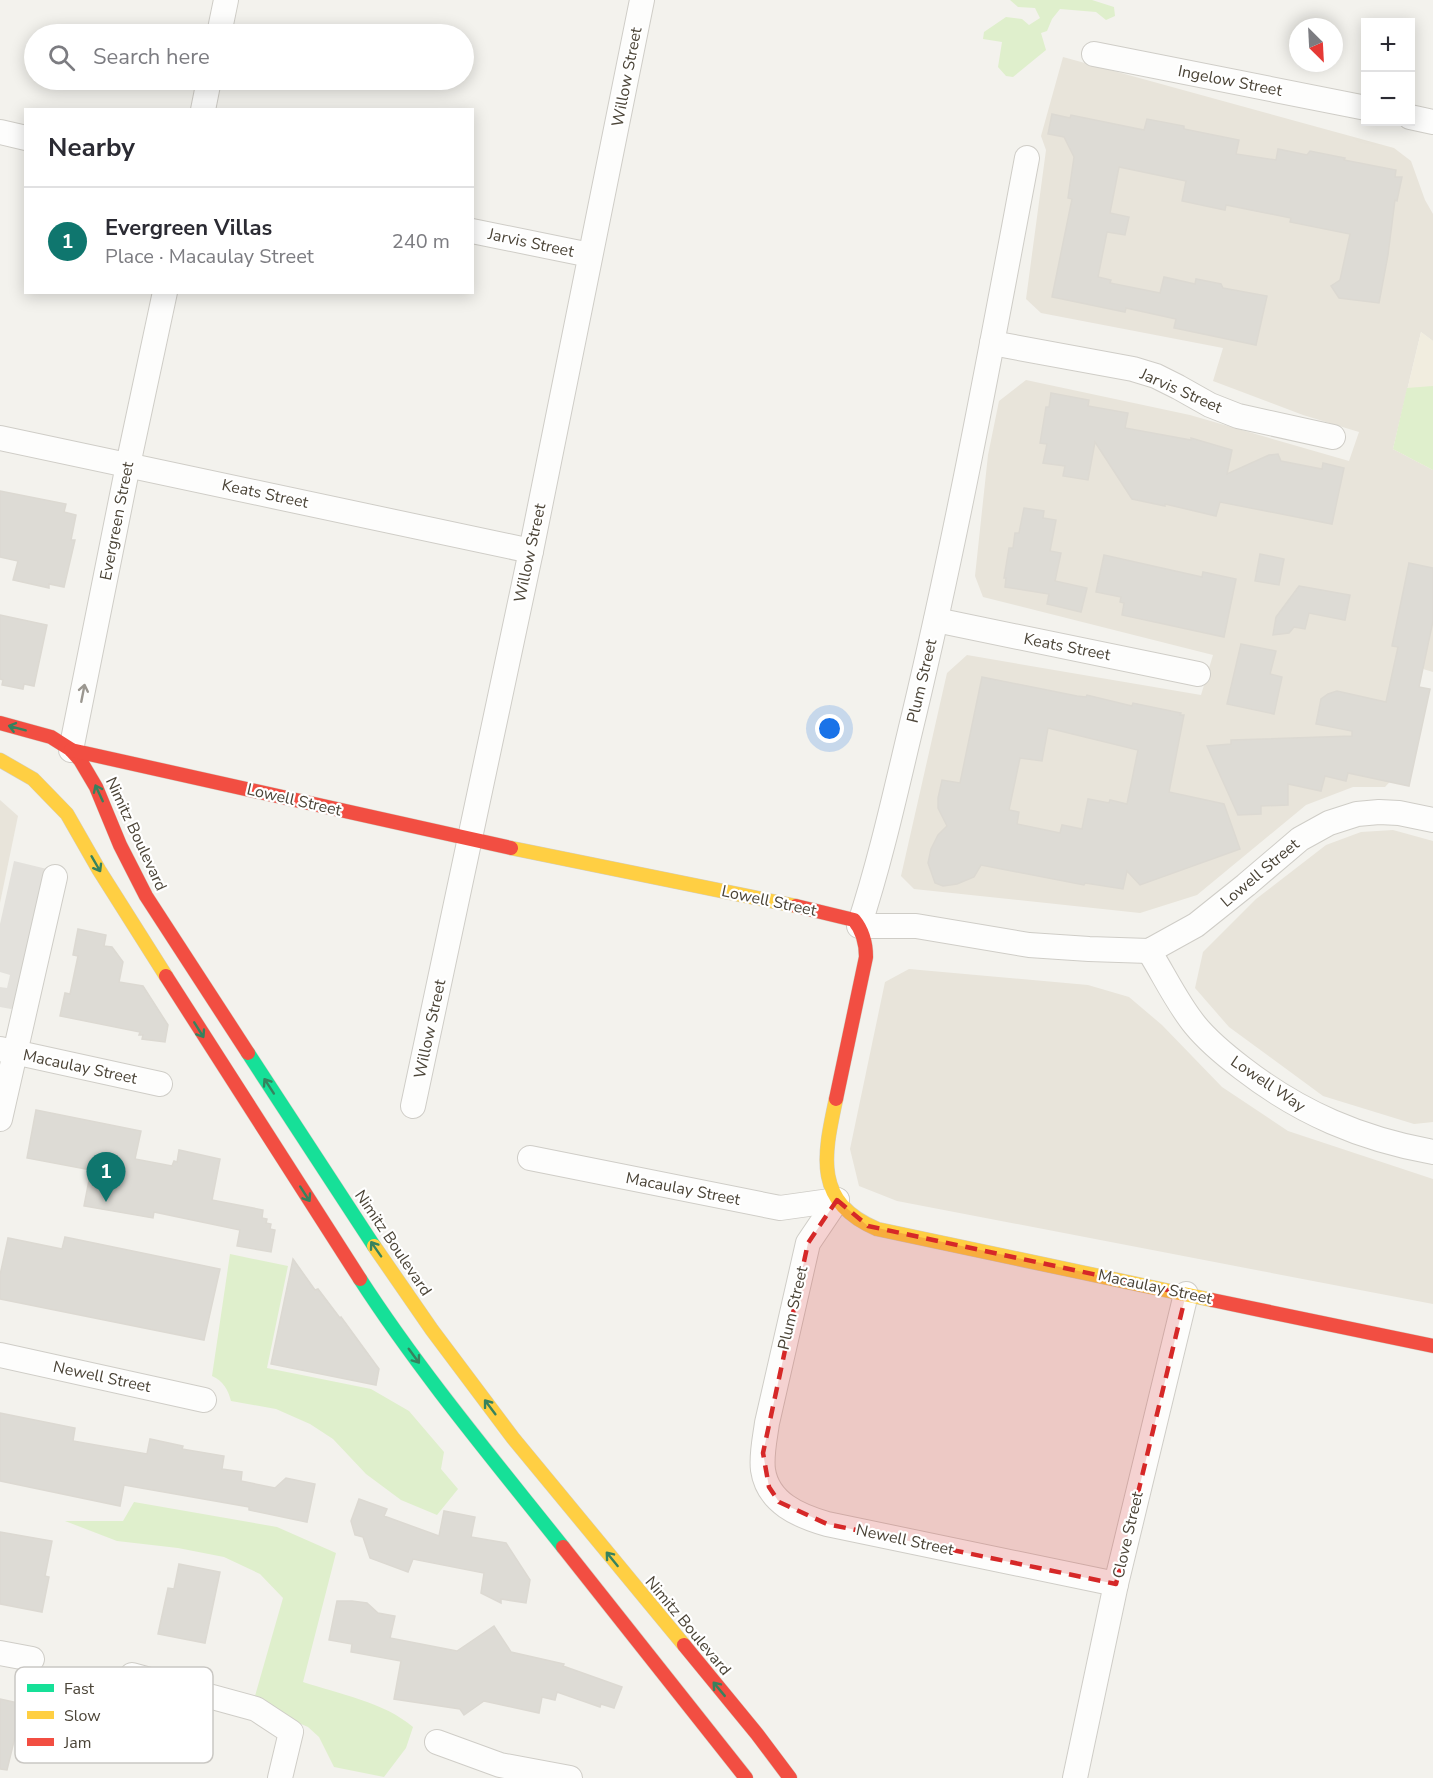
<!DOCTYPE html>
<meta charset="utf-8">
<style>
:root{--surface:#fff;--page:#f7f7f7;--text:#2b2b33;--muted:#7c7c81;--line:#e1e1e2;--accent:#0f766e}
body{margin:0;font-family:"Nunito Sans",sans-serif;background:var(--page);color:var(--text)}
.controls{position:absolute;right:18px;top:18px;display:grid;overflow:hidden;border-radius:0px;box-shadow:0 3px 15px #0003}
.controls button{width:54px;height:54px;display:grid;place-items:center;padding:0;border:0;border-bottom:2px solid var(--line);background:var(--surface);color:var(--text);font:30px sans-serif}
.compass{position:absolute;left:1289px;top:18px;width:54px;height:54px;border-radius:50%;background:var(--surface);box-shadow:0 3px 15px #0003;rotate:156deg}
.you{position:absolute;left:830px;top:729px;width:21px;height:21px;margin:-15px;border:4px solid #fff;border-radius:50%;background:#1a73e8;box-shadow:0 0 0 9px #1a73e833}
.badge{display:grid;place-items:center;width:39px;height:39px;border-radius:50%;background:var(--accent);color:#fff;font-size:20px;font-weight:700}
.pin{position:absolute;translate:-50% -50px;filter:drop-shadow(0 2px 3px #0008)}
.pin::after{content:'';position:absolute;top:32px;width:21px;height:18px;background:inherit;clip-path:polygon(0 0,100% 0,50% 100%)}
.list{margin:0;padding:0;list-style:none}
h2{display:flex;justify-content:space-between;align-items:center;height:78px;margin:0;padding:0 24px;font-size:26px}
h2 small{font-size:20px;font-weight:400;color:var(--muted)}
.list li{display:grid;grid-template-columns:39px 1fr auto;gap:18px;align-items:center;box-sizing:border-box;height:108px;padding:0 24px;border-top:2px solid var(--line)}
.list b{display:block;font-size:22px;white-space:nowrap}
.list p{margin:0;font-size:20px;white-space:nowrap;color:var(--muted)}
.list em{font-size:20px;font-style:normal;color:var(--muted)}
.icon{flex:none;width:33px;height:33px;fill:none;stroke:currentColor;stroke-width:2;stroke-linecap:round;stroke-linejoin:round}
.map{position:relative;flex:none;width:1433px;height:1778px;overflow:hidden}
.search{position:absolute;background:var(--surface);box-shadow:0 3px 15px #0003;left:24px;top:24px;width:450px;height:66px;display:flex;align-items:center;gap:15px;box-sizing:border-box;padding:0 21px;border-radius:33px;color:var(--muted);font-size:22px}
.panel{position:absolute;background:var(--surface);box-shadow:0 3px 15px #0003;left:24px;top:108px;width:450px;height:186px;border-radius:0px}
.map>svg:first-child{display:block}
.residential{fill:#e8e4da}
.education{fill:#f1eddf}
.green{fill:#dfefcc}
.parking{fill:#e3e1dc}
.building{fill:#dddbd5;stroke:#dcd9d2;stroke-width:1.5;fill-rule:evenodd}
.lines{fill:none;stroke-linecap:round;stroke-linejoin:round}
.street-casing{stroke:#cfcdc7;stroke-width:26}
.fast-casing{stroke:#d3cfc3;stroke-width:15}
.slow-casing{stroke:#d3cfc3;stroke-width:15}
.jam-casing{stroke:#d3cfc3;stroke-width:15}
.street{stroke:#fdfdfc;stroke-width:24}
.fast{stroke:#16e098;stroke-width:14}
.slow{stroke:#ffcf43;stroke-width:14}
.jam{stroke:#f24e42;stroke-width:14}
.oneway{stroke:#9b9790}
.oneway2{stroke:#36825e}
.marked{fill:#d62828;fill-opacity:0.2;stroke:#d62828;stroke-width:4.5;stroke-dasharray:12 8;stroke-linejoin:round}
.labels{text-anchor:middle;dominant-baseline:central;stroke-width:4.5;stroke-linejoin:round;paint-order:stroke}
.street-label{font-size:16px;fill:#4b4437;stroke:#fff}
.key{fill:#fff;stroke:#c9c7c3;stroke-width:1.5}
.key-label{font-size:16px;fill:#4b4437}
</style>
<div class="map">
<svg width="1433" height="1778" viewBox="0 0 1433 1778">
<rect width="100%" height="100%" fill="#f3f2ed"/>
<g class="residential">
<path d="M 1063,57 L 1394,148 L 1411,161 L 1425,200 L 1433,214 L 1433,341 L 1421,332 L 1393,449 L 1433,470 L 1433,672 L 1423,669 L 1397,774 L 1385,787 L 1353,787 L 1306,805 L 1197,895 L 1140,913 L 914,889 L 901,876 L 947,673 L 967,655 L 1201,695 L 1213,655 L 983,597 L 975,576 L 988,455 L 999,401 L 1026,380 L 1190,415 L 1349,461 L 1359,432 L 1303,415 L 1213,381 L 1223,348 L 1041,313 L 1026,299 L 1046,150 L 1041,136 Z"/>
<path d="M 0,800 L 18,816 L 0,903 Z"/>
<path d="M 1393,830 L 1433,841 L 1433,1122 L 1414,1124 L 1323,1096 L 1229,1027 L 1195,988 L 1203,952 L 1256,899 L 1326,845 L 1361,832 Z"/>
<path d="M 909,969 L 1088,985 L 1129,997 L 1162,1025 L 1222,1087 L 1288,1131 L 1433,1179 L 1433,1304 L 897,1201 L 859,1186 L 850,1149 L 885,982 Z"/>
</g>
<path class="education" d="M 1421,332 L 1433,341 L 1433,470 L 1393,449 Z"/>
<g class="green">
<path d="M 1010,0 L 1092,0 L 1114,7 L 1115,16 L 1106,20 L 1096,12 L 1060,9 L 1052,19 L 1047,31 L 1041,33 L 1046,50 L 1013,77 L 1006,76 L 998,67 L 1002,42 L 983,39 L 984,32 L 1006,17 L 1022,19 L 1029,25 L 1040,18 L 1035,8 L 1018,7 Z"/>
<path d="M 1433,386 L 1433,470 L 1393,449 L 1407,388 Z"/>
<path d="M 230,1254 L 288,1266 L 267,1368 L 371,1389 L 409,1411 L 444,1452 L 441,1469 L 458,1489 L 437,1515 L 401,1500 L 366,1474 L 333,1439 L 310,1424 L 276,1409 L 231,1401 C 228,1389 223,1381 212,1376 Z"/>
<path d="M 134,1502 L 277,1527 L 336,1553 L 303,1682 C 339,1694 384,1702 413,1727 L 406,1748 L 384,1777 L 334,1767 L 319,1737 L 308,1727 L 253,1703 L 283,1598 L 260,1574 L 224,1557 L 178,1548 L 117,1541 L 65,1521 L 123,1521 Z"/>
</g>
<path class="parking" d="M 14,861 L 47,869 L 14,1007 L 11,1009 L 0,1007 L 0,987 L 7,988 L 10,975 L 0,972 L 0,924 Z"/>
<g class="building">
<path d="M 1052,114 L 1070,118 L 1071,115 L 1144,130 L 1147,119 L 1184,126 L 1184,129 L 1239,140 L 1236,154 L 1276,160 L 1278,149 L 1307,155 L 1310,151 L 1345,158 L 1344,160 L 1396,170 L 1395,177 L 1402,177 L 1397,201 L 1395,200 L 1388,255 L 1379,303 L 1339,298 L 1331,286 L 1340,280 L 1350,234 L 1290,222 L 1291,218 L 1226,205 L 1225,210 L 1182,201 L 1186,181 L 1119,167 L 1110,213 L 1129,217 L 1125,235 L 1107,232 L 1098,277 L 1111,280 L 1110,283 L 1160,293 L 1164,277 L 1195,284 L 1196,279 L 1221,284 L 1223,288 L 1267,296 L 1256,345 L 1174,328 L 1176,319 L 1126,308 L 1125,312 L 1052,297 L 1072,199 L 1068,198 L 1074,157 L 1064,137 L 1048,134 Z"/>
<path d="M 1051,393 L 1089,400 L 1088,406 L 1128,413 L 1125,428 L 1191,440 L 1191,438 L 1232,450 L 1227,474 L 1269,455 L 1278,454 L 1281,461 L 1322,469 L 1323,463 L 1344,468 L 1332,524 L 1220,502 L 1216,516 L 1165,504 L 1165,506 L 1132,499 L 1095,442 L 1088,480 L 1063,476 L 1065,466 L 1043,463 L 1047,444 L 1040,443 L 1046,407 L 1049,407 Z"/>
<path d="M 0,491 L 66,504 L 64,512 L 76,515 L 71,540 L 75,540 L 64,587 L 49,584 L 49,588 L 13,580 L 18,561 L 0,557 Z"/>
<path d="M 1024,508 L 1044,511 L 1043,518 L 1056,520 L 1050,551 L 1061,553 L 1055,581 L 1087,588 L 1081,612 L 1047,604 L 1049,594 L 1005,587 L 1006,578 L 1004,578 L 1009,548 L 1013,548 L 1015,533 L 1019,533 Z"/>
<path d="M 1260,554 L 1284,559 L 1279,585 L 1255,581 Z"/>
<path d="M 1104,555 L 1202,577 L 1203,572 L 1236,579 L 1224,637 L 1122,615 L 1124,603 L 1120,602 L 1121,597 L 1096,592 Z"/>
<path d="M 1409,563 L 1433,568 L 1433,621 L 1419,687 L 1430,689 L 1409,786 L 1348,773 L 1346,781 L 1325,776 L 1321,791 L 1288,784 L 1288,805 L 1261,806 L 1261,814 L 1238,815 L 1207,746 L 1231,744 L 1231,740 L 1352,736 L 1352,731 L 1316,724 L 1321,699 L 1328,694 L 1337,691 L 1386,702 L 1398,647 L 1392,646 Z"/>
<path d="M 1299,586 L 1350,595 L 1345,620 L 1309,613 L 1305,629 L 1294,627 L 1289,633 L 1273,635 L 1276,617 Z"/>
<path d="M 0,615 L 47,625 L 34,686 L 24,684 L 23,689 L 2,685 L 3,680 L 0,679 Z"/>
<path d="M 1241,644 L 1276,651 L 1270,674 L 1282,677 L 1274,714 L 1227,704 Z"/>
<path d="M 982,677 L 1077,696 L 1086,697 L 1087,695 L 1132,706 L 1133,703 L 1181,713 L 1180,715 L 1184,715 L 1169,792 L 1224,804 L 1240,849 L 1140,885 L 1127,871 L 1123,889 L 1085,883 L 1084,885 L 981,865 L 974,877 L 957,884 L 943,886 L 935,883 L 928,863 L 931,849 L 938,835 L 947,826 L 938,808 L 938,798 L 942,780 L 960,783 ZM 1048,728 L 1138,750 L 1127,804 L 1110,800 L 1109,803 L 1088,799 L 1082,829 L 1062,825 L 1060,833 L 1017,824 L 1019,812 L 1009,810 L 1020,758 L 1042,761 Z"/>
<path d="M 78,929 L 106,935 L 104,946 L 112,947 L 123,962 L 119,982 L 143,986 L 168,1025 L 165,1042 L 142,1039 L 143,1035 L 139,1035 L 140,1032 L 60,1016 L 65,993 L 70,994 L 78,956 L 73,955 Z"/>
<path d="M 36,1110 L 141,1131 L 135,1159 L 172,1166 L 174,1161 L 177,1162 L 179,1150 L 220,1159 L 212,1200 L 263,1210 L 262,1218 L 267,1219 L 266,1223 L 271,1224 L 270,1229 L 275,1230 L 271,1252 L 237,1246 L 240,1230 L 154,1212 L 153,1218 L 84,1206 L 91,1170 L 27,1158 Z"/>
<path d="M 65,1237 L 220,1269 L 204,1340 L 0,1299 L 0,1275 L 8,1238 L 62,1249 Z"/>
<path d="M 293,1259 L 315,1290 L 318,1289 L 340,1318 L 341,1317 L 379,1369 L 376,1385 L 271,1364 Z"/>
<path d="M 0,1413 L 75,1428 L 73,1441 L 147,1454 L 150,1439 L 183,1446 L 182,1449 L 224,1456 L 222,1469 L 242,1472 L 241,1481 L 275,1488 L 286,1478 L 315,1484 L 307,1522 L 249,1510 L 249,1507 L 124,1485 L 120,1506 L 0,1481 Z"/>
<path d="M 359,1499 L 387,1509 L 384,1516 L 439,1536 L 444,1511 L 475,1517 L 471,1537 L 506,1543 L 530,1580 L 526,1603 L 501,1599 L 501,1603 L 481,1593 L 484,1573 L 413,1559 L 408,1572 L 370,1558 L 363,1537 L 355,1535 L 351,1521 Z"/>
<path d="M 0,1532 L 52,1541 L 45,1576 L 49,1577 L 42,1612 L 0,1604 Z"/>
<path d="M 179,1564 L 220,1572 L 205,1643 L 158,1634 L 168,1588 L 174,1589 Z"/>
<path d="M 337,1601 L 352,1601 L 367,1603 L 378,1613 L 395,1616 L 390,1638 L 457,1651 L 494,1626 L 511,1652 L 564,1664 L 563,1666 L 622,1687 L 614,1708 L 601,1704 L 600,1707 L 557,1692 L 555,1700 L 542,1697 L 539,1713 L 484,1701 L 464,1715 L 460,1709 L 394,1699 L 401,1661 L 351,1652 L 352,1644 L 329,1640 Z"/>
<path d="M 0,1699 L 23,1704 L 7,1770 L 0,1769 Z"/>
</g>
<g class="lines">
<g class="street-casing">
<g id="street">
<path d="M 219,34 L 226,0"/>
<path d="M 1094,54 L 1366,108"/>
<path d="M 203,110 L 209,80"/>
<path d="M 1410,117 L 1433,122"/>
<path d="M 0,132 L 26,138"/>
<path d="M 1027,158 C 992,344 958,530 914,715 C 897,785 882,856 859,926 L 916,926 L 1029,945 L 1089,949 L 1149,951 L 1196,925 L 1246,885 L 1300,839 L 1329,823 L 1357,814 L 1379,812 L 1399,813 L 1433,820"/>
<path d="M 472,231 L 590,255"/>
<path d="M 992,343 L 1133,369 L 1156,376 L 1178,387 L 1210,405 L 1238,416 L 1333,437"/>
<path d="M 0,438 L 531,551"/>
<path d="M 936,620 L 1198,674"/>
<path d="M 71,750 L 128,465 L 165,292"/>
<path d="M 1149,951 C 1164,975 1177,1003 1195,1025 C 1208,1041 1225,1055 1242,1068 C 1300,1113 1361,1139 1433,1152"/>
<path d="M 0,1049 L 160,1084"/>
<path d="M 413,1106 L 531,551 L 642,0"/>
<path d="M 0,1119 L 55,877"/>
<path d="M 530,1158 L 780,1208 L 837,1200"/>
<path d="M 837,1200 L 808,1243 L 767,1423 C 765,1438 761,1455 763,1470 C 768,1503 799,1516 827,1524 L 1116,1584"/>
<path d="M 0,1355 L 204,1400"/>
<path d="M 0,1653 L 32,1659"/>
<path d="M 132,1675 L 256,1709 L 291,1732 L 280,1778"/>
<path d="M 437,1742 L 500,1765 L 570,1778"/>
<path d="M 1075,1778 L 1116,1584 L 1186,1294"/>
</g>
</g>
<g class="fast-casing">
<g id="fast">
<path d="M 248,1053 L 374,1246"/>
<path d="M 360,1279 C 421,1373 493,1459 563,1547"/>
</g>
</g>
<g class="slow-casing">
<g id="slow">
<path d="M 0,760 L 33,779 L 67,814 L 99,870 L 166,976"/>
<path d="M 511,848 L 796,906"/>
<path d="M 836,1099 C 824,1155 813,1202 877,1229 L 1212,1300"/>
<path d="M 374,1246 L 432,1330 L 513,1438 L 684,1645"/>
</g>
</g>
<g class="jam-casing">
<g id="jam">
<path d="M 0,723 L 51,737 L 70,749 L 80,760 L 96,787 L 120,845 L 146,896 L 248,1053"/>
<path d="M 71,750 L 511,848"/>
<path d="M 796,906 L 854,920 C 863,931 866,943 866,957 L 836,1099"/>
<path d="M 166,976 L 360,1279"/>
<path d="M 1212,1300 L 1433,1346"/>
<path d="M 563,1547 L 746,1778"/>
<path d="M 684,1645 L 757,1734 L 790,1778"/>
</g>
</g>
<use href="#street" class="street"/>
<use href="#fast" class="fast"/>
<use href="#slow" class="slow"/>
<use href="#jam" class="jam"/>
</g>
<defs><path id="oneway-shaft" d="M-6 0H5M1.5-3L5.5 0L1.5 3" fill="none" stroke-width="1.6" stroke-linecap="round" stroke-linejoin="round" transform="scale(1.5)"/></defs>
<use class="oneway" href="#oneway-shaft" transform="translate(83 693) rotate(-79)"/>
<g class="oneway2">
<use href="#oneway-shaft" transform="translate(17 728) rotate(-165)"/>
<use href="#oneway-shaft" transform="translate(99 793) rotate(-115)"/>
<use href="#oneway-shaft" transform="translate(96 864) rotate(60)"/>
<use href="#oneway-shaft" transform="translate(199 1030) rotate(58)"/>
<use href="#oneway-shaft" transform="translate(269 1086) rotate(-123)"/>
<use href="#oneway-shaft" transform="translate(305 1194) rotate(57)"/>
<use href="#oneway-shaft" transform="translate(376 1249) rotate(-125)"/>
<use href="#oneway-shaft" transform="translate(414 1356) rotate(54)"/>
<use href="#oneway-shaft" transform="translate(490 1407) rotate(-127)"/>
<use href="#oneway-shaft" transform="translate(612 1559) rotate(-129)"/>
<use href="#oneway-shaft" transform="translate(719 1689) rotate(-130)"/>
</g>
<path class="marked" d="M 837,1200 L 868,1226 L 1186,1294 L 1116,1584 L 827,1524 L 779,1502 L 769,1487 L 763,1453 L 808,1243 Z"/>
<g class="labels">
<g class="street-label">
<text transform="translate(627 77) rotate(-79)">Willow Street</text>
<text transform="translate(1230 81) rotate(11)">Ingelow Street</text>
<text transform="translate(531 243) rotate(12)">Jarvis Street</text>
<text transform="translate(1181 391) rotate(24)">Jarvis Street</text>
<text transform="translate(265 494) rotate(12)">Keats Street</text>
<text transform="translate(117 521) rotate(-79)">Evergreen Street</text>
<text transform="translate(530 553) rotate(-78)">Willow Street</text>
<text transform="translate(1067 647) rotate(11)">Keats Street</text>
<text transform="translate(922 681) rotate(-77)">Plum Street</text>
<text transform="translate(294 800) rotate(13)">Lowell Street</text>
<text transform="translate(136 834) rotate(65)">Nimitz Boulevard</text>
<text transform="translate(1260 873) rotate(-40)">Lowell Street</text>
<text transform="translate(769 901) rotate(12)">Lowell Street</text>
<text transform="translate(430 1029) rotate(-78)">Willow Street</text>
<text transform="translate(80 1067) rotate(12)">Macaulay Street</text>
<text transform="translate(1268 1084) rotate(34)">Lowell Way</text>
<text transform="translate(683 1189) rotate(11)">Macaulay Street</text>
<text transform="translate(393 1243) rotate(56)">Nimitz Boulevard</text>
<text transform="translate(1155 1287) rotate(12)">Macaulay Street</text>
<text transform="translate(793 1308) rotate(-77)">Plum Street</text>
<text transform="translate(102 1377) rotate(12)">Newell Street</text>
<text transform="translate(1128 1535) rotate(-77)">Clove Street</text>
<text transform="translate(905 1540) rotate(12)">Newell Street</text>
<text transform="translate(688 1626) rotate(50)">Nimitz Boulevard</text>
</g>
</g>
<rect x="15" y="1667" width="198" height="96" rx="9" class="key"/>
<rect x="27" y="1684" width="27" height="8" fill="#16e098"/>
<rect x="27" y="1711" width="27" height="8" fill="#ffcf43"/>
<rect x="27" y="1738" width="27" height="8" fill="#f24e42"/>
<g class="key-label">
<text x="64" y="1694">Fast</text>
<text x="64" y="1721">Slow</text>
<text x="64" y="1748">Jam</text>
</g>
</svg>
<div class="controls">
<button>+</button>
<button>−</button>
</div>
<svg class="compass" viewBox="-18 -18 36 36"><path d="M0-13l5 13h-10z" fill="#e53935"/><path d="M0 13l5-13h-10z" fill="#7c7c81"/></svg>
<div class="you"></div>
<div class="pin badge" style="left:106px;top:1202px">1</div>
<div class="search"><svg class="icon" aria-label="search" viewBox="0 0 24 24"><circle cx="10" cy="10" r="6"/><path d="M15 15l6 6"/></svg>Search here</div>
<section class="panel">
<h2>Nearby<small></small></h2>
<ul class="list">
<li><span class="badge">1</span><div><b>Evergreen Villas</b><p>Place · Macaulay Street</p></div><em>240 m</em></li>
</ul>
</section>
</div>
